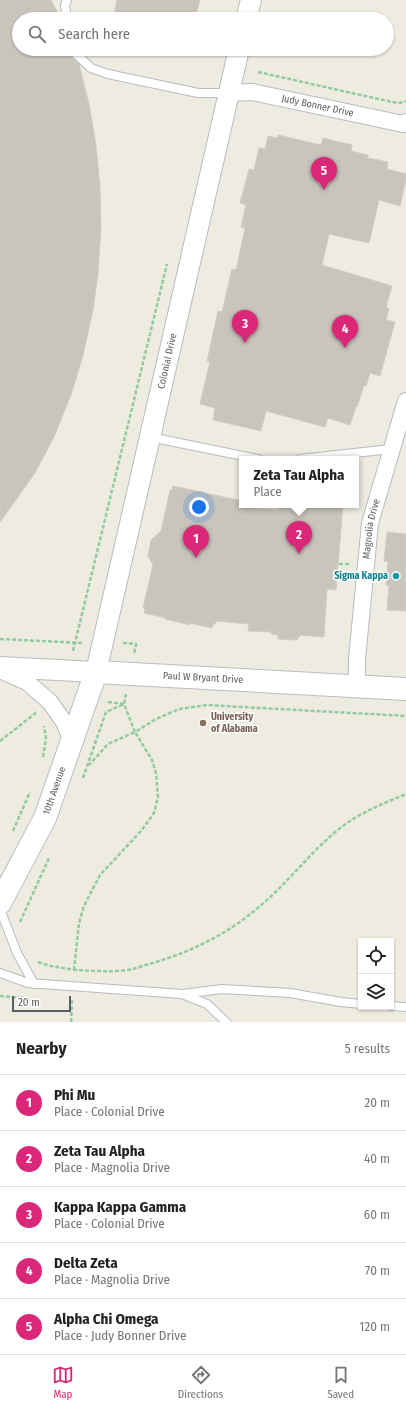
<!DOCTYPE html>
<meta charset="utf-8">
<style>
:root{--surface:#fff;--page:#f2f2f2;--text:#222;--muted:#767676;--line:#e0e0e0;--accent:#db2777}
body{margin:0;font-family:"Fira Sans Condensed",sans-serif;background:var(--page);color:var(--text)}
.controls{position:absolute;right:12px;bottom:12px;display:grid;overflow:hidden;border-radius:0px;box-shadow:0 1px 3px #0004}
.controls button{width:36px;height:36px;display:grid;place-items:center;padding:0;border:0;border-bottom:1px solid var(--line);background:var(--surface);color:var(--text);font:20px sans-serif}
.scale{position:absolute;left:12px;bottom:10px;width:59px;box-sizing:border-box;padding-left:4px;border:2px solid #595d63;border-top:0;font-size:11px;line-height:14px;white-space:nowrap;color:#595d63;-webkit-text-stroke:3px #fff;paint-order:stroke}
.you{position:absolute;left:199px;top:507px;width:14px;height:14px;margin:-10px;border:3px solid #fff;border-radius:50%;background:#1a73e8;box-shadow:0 0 0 6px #1a73e833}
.badge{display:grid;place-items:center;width:26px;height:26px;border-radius:50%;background:var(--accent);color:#fff;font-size:13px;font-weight:700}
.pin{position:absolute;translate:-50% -33px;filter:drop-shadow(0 1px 2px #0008)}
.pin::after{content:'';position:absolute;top:21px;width:14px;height:12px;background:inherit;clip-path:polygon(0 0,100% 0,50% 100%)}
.popup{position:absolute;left:239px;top:456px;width:120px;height:52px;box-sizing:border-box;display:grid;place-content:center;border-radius:0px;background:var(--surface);filter:drop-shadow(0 1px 3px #0005);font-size:13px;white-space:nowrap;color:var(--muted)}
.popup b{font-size:15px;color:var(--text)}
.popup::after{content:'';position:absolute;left:50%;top:100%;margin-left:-8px;border:8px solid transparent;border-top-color:var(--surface)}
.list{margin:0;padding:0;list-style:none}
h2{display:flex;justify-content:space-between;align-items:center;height:52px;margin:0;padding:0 16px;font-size:17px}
h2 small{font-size:13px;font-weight:400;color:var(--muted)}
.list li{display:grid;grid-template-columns:26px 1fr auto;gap:12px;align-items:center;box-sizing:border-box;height:56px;padding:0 16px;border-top:1px solid var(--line)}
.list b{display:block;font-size:15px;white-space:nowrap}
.list p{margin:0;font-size:13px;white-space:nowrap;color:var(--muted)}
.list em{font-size:13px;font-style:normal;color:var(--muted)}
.icon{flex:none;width:22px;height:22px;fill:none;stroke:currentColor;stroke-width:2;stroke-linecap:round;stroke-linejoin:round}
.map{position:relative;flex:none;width:406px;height:1022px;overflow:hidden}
.search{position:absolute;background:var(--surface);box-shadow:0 1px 3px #0004;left:12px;right:12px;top:12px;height:44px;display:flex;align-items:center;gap:10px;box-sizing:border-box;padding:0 14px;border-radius:22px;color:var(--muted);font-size:15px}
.sheet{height:332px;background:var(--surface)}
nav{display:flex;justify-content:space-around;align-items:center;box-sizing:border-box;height:56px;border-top:1px solid var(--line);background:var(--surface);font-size:11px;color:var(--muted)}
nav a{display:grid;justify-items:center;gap:2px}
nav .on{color:var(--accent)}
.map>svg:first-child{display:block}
.building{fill:#c9c5bd;stroke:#d3cdbe}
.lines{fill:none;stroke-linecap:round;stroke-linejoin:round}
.service-casing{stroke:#b8bbc1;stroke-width:10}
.minor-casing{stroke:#b8bbc1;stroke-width:18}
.tertiary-casing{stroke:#b8bbc1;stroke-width:22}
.secondary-casing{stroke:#b9bdc4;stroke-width:24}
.path{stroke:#92caa4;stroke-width:2.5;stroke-dasharray:4 2;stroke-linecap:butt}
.service{stroke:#fff;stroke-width:8}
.minor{stroke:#fff;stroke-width:16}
.tertiary{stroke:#fff;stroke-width:20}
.secondary{stroke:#fff;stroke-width:22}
.culture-dot{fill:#0f9aa8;stroke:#fff;stroke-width:1.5}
.education-dot{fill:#8d6e63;stroke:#fff;stroke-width:1.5}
.labels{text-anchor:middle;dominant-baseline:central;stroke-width:3;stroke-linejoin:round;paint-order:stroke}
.street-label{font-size:10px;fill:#595d63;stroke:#fff}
.culture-label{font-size:10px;font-weight:bold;fill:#0d838f;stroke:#fff;text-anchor:end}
.education-label{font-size:10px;font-weight:bold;fill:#785e54;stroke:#fff;text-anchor:start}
</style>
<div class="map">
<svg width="406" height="1022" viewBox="0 0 406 1022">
<rect width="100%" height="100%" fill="#eeebe0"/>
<g class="building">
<path d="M 0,0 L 51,0 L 61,19 L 19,19 L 19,49 L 68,49 L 71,57 L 79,64 L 89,104 L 96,145 L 100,188 L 101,227 L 98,274 L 93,310 L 83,355 L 72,392 L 54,437 L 35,473 L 0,522 Z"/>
<path d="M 117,0 L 200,0 L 195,19 L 113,19 Z"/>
<path d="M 278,135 L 321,145 L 323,138 L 352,145 L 351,151 L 368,155 L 368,158 L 388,162 L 387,169 L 406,174 L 406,180 L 400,206 L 379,200 L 369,243 L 329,234 L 322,265 L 392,286 L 386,307 L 389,309 L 386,320 L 395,322 L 380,376 L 370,373 L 366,386 L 364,385 L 357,407 L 356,406 L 350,425 L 328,418 L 325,427 L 266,411 L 261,431 L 213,420 L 215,408 L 200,404 L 210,362 L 207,361 L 218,311 L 222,312 L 232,269 L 236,270 L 245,228 L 241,227 L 246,205 L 240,203 L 249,169 L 254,170 L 259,148 L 265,149 L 268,136 L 278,138 Z"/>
<path d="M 173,486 L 242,501 L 241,507 L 278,510 L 279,505 L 343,505 L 336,590 L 327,589 L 324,637 L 300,635 L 300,637 L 298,637 L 297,640 L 278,639 L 278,635 L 271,634 L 271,632 L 248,631 L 249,624 L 216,621 L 215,624 L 213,624 L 212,628 L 190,623 L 190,625 L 165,619 L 166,618 L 144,613 L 145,608 L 143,608 L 153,565 L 148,556 L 151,540 L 161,531 L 170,490 L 172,490 Z"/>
<path d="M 387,532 L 406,534 L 406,611 L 387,610 L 389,585 L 386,585 L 388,562 L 384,561 Z"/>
</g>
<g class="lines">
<g class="service-casing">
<g id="service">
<path d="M 67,0 L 65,5 L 67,19"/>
<path d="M 73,49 L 75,53 L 91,68 L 108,74 L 198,93 L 228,93"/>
<path d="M 150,437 L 258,459"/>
<path d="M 300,459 L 391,449"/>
<path d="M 0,909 L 17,953 L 34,984"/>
<path d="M 0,973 L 28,983 L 182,994 L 207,1004 L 226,1022"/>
<path d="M 183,994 L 222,989 L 290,993 L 341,1002 L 361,1004"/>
<path d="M 391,1006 L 406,1007"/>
</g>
</g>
<g class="minor-casing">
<g id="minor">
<path id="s1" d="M 229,93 L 252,92 L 403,124 L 406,122"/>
<path d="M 0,670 L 27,682 L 50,702 L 64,722 L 72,741"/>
<path id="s2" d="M 357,686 L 357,659 L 370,523 L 406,401"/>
</g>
</g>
<g class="tertiary-casing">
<g id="tertiary">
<path d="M 246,19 L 251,0"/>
<path id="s3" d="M 0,667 L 96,672 L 239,49"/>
</g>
</g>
<g class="secondary-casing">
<g id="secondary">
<path id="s4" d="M 0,903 L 45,818 L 96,672 L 406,689"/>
</g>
</g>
<g class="path">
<path d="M 258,72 L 392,102 L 399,103 L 406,101"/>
<path d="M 339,564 L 349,564"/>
<path d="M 0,639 L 82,643"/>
<path d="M 123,643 L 136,644 L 134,654"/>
<path d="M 73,651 L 167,264"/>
<path d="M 108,702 L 124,704 L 135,732 L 156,719 L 179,709 L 207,705 L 406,716"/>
<path d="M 0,741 L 37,712"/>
<path d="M 43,757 L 46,738 L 44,726"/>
<path d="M 83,778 L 106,712 L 124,704 L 126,694"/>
<path d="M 13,831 L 30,792"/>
<path d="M 20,922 L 49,858"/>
<path d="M 38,962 C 51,967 63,968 77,970 C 94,971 111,972 128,970 C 135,969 142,966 149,964 C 186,954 224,936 254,911 C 285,887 308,854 339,829 C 359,813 382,804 406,794"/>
<path d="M 74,970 L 79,923 L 84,906 L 100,875 L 141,831 L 154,813 L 158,797 L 156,773 L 152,760 L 135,732 L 108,744 L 89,765"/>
<path d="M 0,996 L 25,998"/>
<path d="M 71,1022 L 72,999"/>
</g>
<use href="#service" class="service"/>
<use href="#minor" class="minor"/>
<use href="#tertiary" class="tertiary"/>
<use href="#secondary" class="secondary"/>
</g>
<circle class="culture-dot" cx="396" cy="576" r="4"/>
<circle class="education-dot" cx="203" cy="723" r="4"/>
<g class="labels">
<g class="street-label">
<text stroke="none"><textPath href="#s1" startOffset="90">Judy Bonner Drive</textPath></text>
<text stroke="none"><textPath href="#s3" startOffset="415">Colonial Drive</textPath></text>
<text stroke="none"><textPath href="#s2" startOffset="158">Magnolia Drive</textPath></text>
<text stroke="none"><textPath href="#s4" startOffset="358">Paul W Bryant Drive</textPath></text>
<text stroke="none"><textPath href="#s4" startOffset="125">10th Avenue</textPath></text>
</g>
<g class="culture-label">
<text x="388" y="576">Sigma Kappa</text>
</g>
<g class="education-label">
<text x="211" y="717">University<tspan x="211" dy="12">of Alabama</tspan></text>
</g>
</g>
</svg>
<div class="controls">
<button><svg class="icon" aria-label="locate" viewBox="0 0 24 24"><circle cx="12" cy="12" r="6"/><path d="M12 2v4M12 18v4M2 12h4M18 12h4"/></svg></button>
<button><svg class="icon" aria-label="layers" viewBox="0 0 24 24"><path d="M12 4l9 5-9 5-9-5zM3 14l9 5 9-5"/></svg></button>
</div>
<div class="scale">20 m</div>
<div class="you"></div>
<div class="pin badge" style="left:196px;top:558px">1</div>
<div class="pin badge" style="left:299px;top:554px">2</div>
<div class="popup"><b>Zeta Tau Alpha</b>Place</div>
<div class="pin badge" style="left:245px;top:343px">3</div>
<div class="pin badge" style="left:345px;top:348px">4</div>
<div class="pin badge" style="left:324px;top:190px">5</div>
<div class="search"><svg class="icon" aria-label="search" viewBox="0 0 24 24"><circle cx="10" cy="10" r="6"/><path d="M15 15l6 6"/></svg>Search here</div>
</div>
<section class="sheet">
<h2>Nearby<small>5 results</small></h2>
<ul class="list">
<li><span class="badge">1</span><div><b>Phi Mu</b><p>Place · Colonial Drive</p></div><em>20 m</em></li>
<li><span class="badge">2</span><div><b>Zeta Tau Alpha</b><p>Place · Magnolia Drive</p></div><em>40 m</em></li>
<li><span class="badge">3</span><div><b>Kappa Kappa Gamma</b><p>Place · Colonial Drive</p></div><em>60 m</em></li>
<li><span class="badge">4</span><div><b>Delta Zeta</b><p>Place · Magnolia Drive</p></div><em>70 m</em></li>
<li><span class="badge">5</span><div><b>Alpha Chi Omega</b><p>Place · Judy Bonner Drive</p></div><em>120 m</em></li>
</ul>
</section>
<nav>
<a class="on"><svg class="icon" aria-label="map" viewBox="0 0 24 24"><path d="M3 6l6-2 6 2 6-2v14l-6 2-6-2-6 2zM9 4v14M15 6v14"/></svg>Map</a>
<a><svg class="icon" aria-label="directions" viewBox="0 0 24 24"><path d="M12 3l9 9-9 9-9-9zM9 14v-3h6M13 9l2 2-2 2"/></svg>Directions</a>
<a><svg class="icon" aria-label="saved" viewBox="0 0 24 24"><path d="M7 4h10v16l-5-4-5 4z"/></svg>Saved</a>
</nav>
